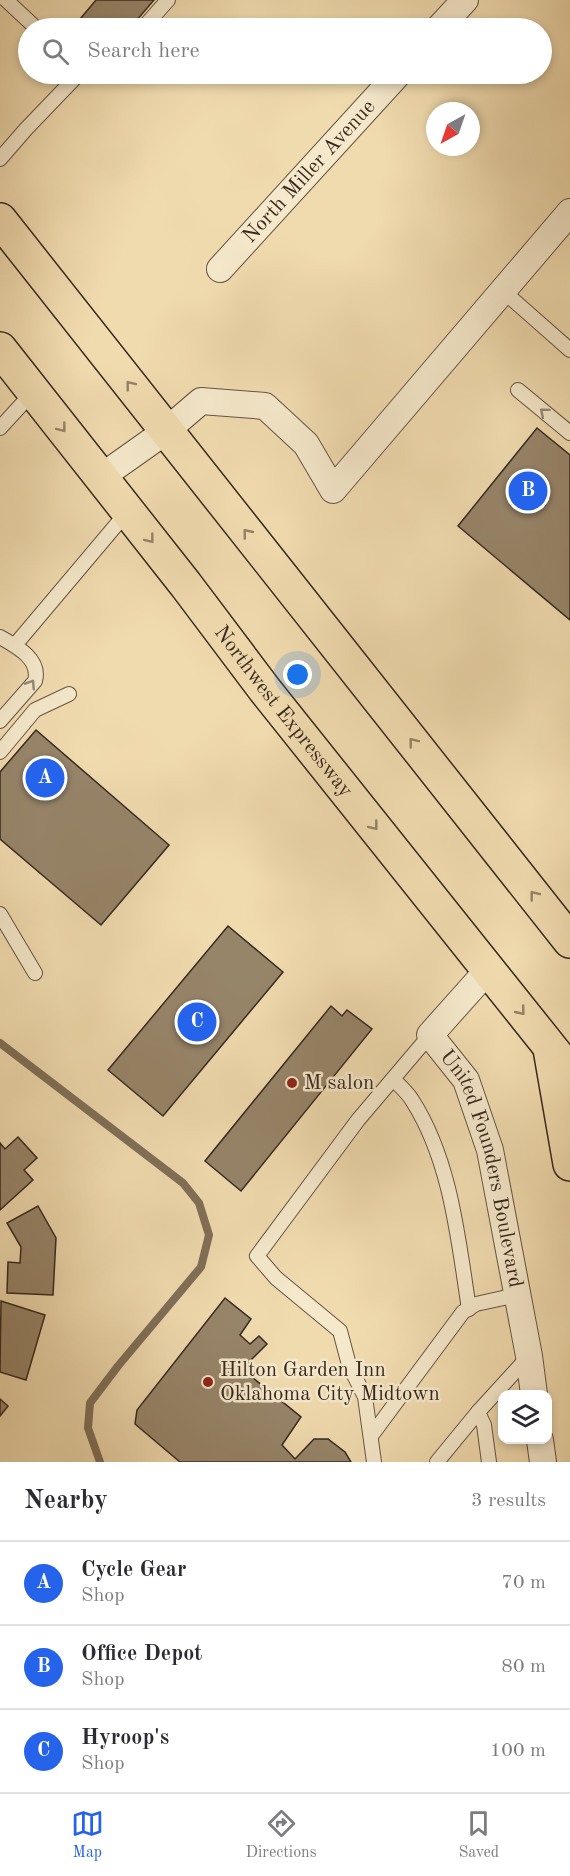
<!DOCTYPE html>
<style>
:root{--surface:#fff;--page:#f7f7f7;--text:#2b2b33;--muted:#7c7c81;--line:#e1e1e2;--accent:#2563eb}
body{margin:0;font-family:"Old Standard TT",serif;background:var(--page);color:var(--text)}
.controls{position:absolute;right:18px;bottom:18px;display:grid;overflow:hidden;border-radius:12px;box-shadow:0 3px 9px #0003}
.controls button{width:54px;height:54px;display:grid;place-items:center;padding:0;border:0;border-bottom:2px solid var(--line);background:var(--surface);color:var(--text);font:30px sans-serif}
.compass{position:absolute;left:426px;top:102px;width:54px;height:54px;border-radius:50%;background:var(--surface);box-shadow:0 3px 9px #0003;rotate:220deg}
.you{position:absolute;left:298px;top:675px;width:21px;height:21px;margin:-15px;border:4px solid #fff;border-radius:50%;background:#1a73e8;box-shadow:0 0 0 9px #1a73e833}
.badge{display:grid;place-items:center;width:39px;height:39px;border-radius:50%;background:var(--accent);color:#fff;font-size:20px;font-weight:700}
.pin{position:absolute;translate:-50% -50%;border:3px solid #fff;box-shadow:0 2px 6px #0006}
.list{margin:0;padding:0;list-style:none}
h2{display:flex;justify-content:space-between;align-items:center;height:78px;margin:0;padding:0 24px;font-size:26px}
h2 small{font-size:20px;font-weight:400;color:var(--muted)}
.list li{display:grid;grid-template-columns:39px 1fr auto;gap:18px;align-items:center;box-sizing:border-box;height:84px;padding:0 24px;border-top:2px solid var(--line)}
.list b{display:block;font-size:22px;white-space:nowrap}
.list p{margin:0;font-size:20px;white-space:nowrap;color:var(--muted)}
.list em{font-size:20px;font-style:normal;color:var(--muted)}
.icon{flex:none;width:33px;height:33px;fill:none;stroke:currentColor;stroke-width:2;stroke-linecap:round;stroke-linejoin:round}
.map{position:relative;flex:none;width:570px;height:1462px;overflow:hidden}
.search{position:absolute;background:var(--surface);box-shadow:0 3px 9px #0003;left:18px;right:18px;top:18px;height:66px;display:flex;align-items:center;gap:15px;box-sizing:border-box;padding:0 21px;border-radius:33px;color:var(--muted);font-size:22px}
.sheet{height:330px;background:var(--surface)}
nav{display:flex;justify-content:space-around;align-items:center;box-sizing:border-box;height:84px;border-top:2px solid var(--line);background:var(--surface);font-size:16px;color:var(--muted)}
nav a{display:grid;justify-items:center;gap:3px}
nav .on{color:var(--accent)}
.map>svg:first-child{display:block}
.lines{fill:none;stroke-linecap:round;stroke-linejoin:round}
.stream{stroke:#806f58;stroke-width:8}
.building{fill:#97856a;stroke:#372820;stroke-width:1.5}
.lane-casing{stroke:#655544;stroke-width:16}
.street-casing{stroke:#655544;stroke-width:28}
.highway-casing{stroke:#372820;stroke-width:36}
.lane{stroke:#f5e8cb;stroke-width:14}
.street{stroke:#f5e8cb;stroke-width:26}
.highway{stroke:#f0dbaf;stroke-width:33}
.oneway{stroke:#948268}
.oneway2{stroke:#968876}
.poi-dot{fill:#8f2418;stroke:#f5e8cb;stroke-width:2}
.labels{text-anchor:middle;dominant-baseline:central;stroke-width:5;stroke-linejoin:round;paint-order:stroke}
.street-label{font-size:21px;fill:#372820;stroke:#f5e8cb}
.poi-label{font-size:21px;fill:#372820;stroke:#f5e8cb;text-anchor:start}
</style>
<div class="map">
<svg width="570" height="1462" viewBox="0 0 570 1462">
<rect width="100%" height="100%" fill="#f0dbaf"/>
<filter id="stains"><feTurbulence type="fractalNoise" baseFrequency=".00333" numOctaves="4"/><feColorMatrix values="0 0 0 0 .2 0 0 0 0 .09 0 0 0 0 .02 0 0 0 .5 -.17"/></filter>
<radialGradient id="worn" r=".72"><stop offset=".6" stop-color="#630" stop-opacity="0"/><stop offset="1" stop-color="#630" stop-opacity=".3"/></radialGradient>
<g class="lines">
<path class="stream" d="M 0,1043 L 183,1183 L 199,1203 L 209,1235 L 201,1267 L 118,1366 L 90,1403 L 88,1428 L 100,1462"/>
</g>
<g class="building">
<path d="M 96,0 L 154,0 L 130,28 L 94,28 L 81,18 Z"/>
<path d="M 537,428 L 570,455 L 570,620 L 458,526 Z"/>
<path d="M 36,730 L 169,845 L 101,925 L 0,839 L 0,772 Z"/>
<path d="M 228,926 L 283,972 L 163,1116 L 108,1070 Z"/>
<path d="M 331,1006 L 342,1016 L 347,1010 L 372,1029 L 241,1191 L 205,1161 Z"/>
<path d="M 18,1137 L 37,1158 L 24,1170 L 33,1180 L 0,1210 L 0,1143 L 5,1149 Z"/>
<path d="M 38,1206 L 56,1238 L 53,1295 L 7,1293 L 8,1262 L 20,1263 L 21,1247 L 7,1223 Z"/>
<path d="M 225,1298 L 251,1319 L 240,1335 L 250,1344 L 259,1336 L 267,1344 L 242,1369 L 301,1417 L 282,1445 L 295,1459 L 314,1439 L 328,1439 L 345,1452 L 351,1462 L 180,1462 L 135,1424 L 137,1410 Z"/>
<path d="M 1,1301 L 45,1315 L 26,1380 L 0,1372 Z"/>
<path d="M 0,1399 L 8,1406 L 0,1416 Z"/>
</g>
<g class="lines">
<g class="lane-casing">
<g id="lane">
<path d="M 6,0 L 36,28"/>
<path d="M 143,28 L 168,0"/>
<path d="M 0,159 L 26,129 L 75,78 L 77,74"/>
<path d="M 502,290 L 570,350"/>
<path d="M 518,390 L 570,433"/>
<path d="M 0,428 L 33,392"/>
<path d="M 0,637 C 16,646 41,659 35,681 L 0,721"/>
<path d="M 15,645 L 128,511"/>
<path d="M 0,752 L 35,710 L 69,694"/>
<path d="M 0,914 L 35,973"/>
<path d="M 393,1079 C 399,1085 407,1092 412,1100 C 451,1161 458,1238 469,1309"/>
<path d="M 371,1436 L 463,1312 L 476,1304 L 517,1295"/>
<path d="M 374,1462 L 365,1397 L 349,1365 L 340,1331 L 276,1278 L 257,1256 L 358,1120 L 430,1035"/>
<path d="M 437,1462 L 478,1412"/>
<path d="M 489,1462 L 484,1425 L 478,1412 L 529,1356"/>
</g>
</g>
<g class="street-casing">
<g id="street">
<path d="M 439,28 L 465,0"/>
<path id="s1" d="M 220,269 L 398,74"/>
<path d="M 101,477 L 166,431 L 201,401 L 265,406 L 306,444 L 333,490 L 570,212"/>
<path id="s2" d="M 488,970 L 430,1035 L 466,1080 L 490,1150 L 529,1356 L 534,1394"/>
<path d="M 540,1440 L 543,1462"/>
</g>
</g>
<g class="highway-casing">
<g id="highway">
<path d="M 0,220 L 570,941"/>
<path id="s3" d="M 0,349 L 186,585 L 265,690 L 570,1072"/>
<path d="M 550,1049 L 570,1164"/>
</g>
</g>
<use href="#lane" class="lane"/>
<use href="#street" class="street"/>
<use href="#highway" class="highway"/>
</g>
<defs><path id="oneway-chevron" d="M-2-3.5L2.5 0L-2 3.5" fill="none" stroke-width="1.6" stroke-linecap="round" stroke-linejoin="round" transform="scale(1.5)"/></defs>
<g class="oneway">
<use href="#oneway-chevron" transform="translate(130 385) rotate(-128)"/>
<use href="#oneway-chevron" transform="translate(62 428) rotate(52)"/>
<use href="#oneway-chevron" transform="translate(247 533) rotate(-129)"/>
<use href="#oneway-chevron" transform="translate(150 539) rotate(52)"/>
<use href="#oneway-chevron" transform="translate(413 742) rotate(-128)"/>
<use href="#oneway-chevron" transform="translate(374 826) rotate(52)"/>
<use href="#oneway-chevron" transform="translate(534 895) rotate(-128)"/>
<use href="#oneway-chevron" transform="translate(521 1011) rotate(51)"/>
</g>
<g class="oneway2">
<use href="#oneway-chevron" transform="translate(544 412) rotate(-140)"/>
<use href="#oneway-chevron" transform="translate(31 684) rotate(-57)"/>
</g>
<g class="poi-dot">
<circle cx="292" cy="1083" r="6"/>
<circle cx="208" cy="1382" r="6"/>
</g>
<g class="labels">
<g class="street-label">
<text stroke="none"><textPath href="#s1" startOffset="132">North Miller Avenue</textPath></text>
<text stroke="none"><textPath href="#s3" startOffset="460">Northwest Expressway</textPath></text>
<text stroke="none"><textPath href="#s2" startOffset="234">United Founders Boulevard</textPath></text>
</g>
<g class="poi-label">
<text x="304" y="1083">M salon</text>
<text x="220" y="1370">Hilton Garden Inn<tspan x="220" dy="24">Oklahoma City Midtown</tspan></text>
</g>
</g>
<rect width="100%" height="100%" filter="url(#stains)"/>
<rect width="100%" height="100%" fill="url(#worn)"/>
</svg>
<div class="controls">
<button><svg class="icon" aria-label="layers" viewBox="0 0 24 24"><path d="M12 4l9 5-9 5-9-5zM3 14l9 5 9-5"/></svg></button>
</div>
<svg class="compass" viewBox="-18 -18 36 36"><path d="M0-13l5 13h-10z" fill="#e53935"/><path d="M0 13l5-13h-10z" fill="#7c7c81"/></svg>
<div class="you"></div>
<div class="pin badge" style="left:45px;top:778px">A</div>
<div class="pin badge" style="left:528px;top:491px">B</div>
<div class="pin badge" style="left:197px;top:1022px">C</div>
<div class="search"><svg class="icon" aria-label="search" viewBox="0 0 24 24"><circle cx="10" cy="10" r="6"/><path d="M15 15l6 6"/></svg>Search here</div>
</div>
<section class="sheet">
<h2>Nearby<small>3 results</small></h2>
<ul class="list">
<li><span class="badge">A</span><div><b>Cycle Gear</b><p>Shop</p></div><em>70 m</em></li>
<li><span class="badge">B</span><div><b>Office Depot</b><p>Shop</p></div><em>80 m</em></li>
<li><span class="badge">C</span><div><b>Hyroop's</b><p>Shop</p></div><em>100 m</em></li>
</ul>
</section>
<nav>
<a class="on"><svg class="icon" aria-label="map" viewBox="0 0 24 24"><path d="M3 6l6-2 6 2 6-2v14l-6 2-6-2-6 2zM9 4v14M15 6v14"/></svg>Map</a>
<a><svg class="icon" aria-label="directions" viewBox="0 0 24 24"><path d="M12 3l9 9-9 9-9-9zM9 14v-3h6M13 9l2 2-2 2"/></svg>Directions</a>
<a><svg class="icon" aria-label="saved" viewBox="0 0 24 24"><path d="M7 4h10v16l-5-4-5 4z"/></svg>Saved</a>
</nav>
